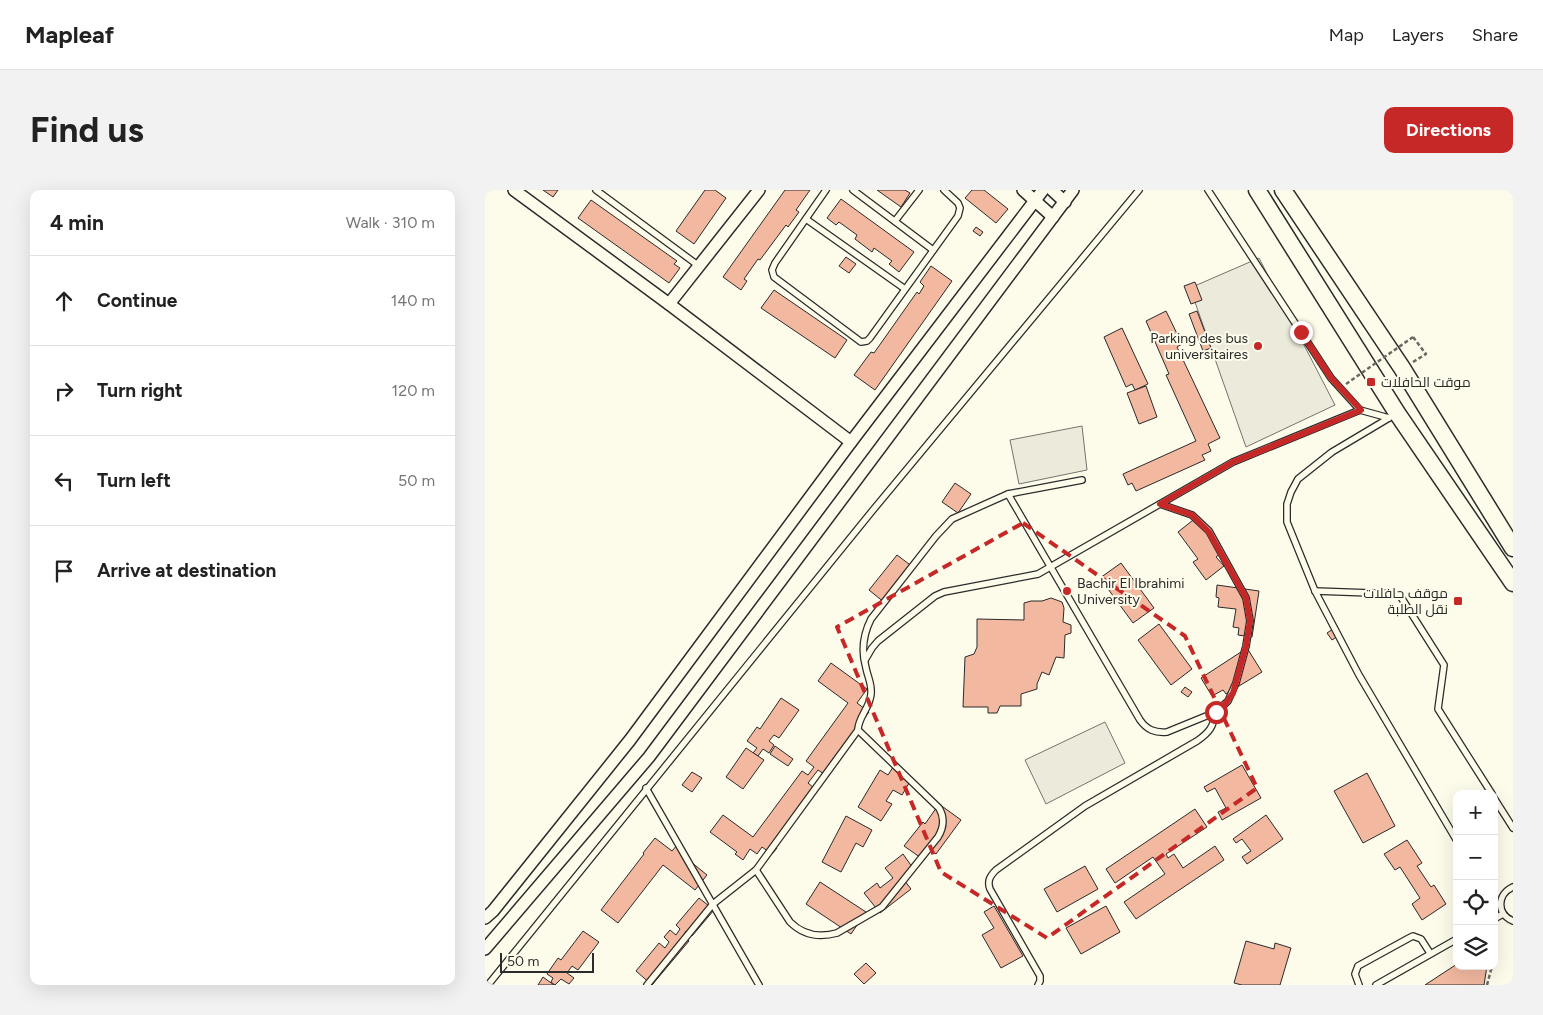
<!DOCTYPE html>
<meta charset="utf-8">
<style>
:root{--surface:#fff;--page:#f2f2f2;--text:#222;--muted:#767676;--line:#e0e0e0;--accent:#c62828}
body{margin:0;font-family:Figtree,Cairo,sans-serif;background:var(--page);color:var(--text)}
.controls{position:absolute;right:15px;bottom:15px;display:grid;overflow:hidden;border-radius:10px;box-shadow:0 5px 20px #0002}
.controls button{width:45px;height:45px;display:grid;place-items:center;padding:0;border:0;border-bottom:1px solid var(--line);background:var(--surface);color:var(--text);font:25px sans-serif}
.scale{position:absolute;left:15px;bottom:12px;width:94px;box-sizing:border-box;padding-left:5px;border:2px solid #2b2b2b;border-top:0;font-size:14px;line-height:18px;white-space:nowrap;color:#2b2b2b;-webkit-text-stroke:4px #fdfbea;paint-order:stroke}
.stop{position:absolute;width:15px;height:15px;margin:-11px;border:4px solid #c62828;border-radius:50%;background:#fff}
.stop.end{background:#c62828;border-color:#fff;box-shadow:0 1px 5px #0008}
.list{margin:0;padding:0;list-style:none}
h2{display:flex;justify-content:space-between;align-items:center;height:65px;margin:0;padding:0 20px;font-size:21px}
h2 small{font-size:16px;font-weight:400;color:var(--muted)}
.list li{display:grid;grid-template-columns:32px 1fr auto;gap:15px;align-items:center;box-sizing:border-box;height:90px;padding:0 20px;border-top:1px solid var(--line)}
.list b{display:block;font-size:19px;white-space:nowrap}
.list em{font-size:16px;font-style:normal;color:var(--muted)}
.icon{flex:none;width:28px;height:28px;fill:none;stroke:currentColor;stroke-width:2;stroke-linecap:round;stroke-linejoin:round}
.map{position:relative;flex:none;width:1028px;height:795px;overflow:hidden;border-radius:10px}
header{display:flex;align-items:center;gap:30px;box-sizing:border-box;height:70px;padding:0 25px;background:var(--surface);border-bottom:1px solid var(--line)}
header strong{font-size:24px}
nav{display:flex;gap:28px;margin-inline-start:auto;font-size:18px}
.intro{display:flex;align-items:center;justify-content:space-between;box-sizing:border-box;height:120px;padding:0 30px}
h1{margin:0;font-size:35px}
.button{padding:12px 22px;border-radius:10px;background:var(--accent);color:#fff;font-size:18px;font-weight:700}
main{display:flex;gap:30px;padding:0 30px}
aside{flex:1;background:var(--surface);border-radius:10px;box-shadow:0 5px 20px #0002}
.map>svg:first-child{display:block}
.green{fill:#ecebdb;stroke:#74746e}
.parking{fill:#eceadb;stroke:#74746e}
.building{fill:#f2b8a0;stroke:#2b2b2b}
.lines{fill:none;stroke-linecap:round;stroke-linejoin:round}
.lane-casing{stroke:#2b2b2b;stroke-width:8}
.street-casing{stroke:#2b2b2b;stroke-width:14}
.secondary-casing{stroke:#2b2b2b;stroke-width:19}
.path{stroke:#6a6964;stroke-width:2.5;stroke-dasharray:4 2.5;stroke-linecap:butt}
.lane{stroke:#fdfbea;stroke-width:5.5}
.street{stroke:#fdfbea;stroke-width:11}
.secondary{stroke:#fdfbea;stroke-width:16}
.path-bridge{stroke:#6a6964;stroke-width:2.5;stroke-dasharray:4 2.5;stroke-linecap:butt}
.route{stroke:#c62828;stroke-width:6}
.marked{fill:none;stroke:#c62828;stroke-width:4;stroke-dasharray:10 6;stroke-linejoin:round}
.poi-dot{fill:#c62828;stroke:#fdfbea;stroke-width:2}
.labels{text-anchor:middle;dominant-baseline:central;stroke-width:4;stroke-linejoin:round;paint-order:stroke}
.poi-label{font-size:14px;fill:#2b2b2b;stroke:#fdfbea;text-anchor:end}
</style>
<header>
<strong>Mapleaf</strong>
<nav><a>Map</a><a>Layers</a><a>Share</a></nav>
</header>
<div class="intro"><h1>Find us</h1><a class="button">Directions</a></div>
<main>
<aside>
<h2>4 min<small>Walk · 310 m</small></h2>
<ul class="list">
<li><svg class="icon" aria-label="ahead" viewBox="0 0 24 24"><path d="M12 20V5M6 11l6-6 6 6"/></svg><div><b>Continue</b></div><em>140 m</em></li>
<li><svg class="icon" aria-label="right" viewBox="0 0 24 24"><path d="M7 20v-9h11M14 6l5 5-5 5"/></svg><div><b>Turn right</b></div><em>120 m</em></li>
<li><svg class="icon" aria-label="left" viewBox="0 0 24 24"><path d="M17 20v-9H6M10 6l-5 5 5 5"/></svg><div><b>Turn left</b></div><em>50 m</em></li>
<li><svg class="icon" aria-label="arrive" viewBox="0 0 24 24"><path d="M6 21V4h12l-3 4 3 4H6"/></svg><div><b>Arrive at destination</b></div></li>
</ul>
</aside>
<div class="map">
<svg width="1028" height="795" viewBox="0 0 1028 795">
<rect width="100%" height="100%" fill="#fdfbea"/>
<g class="green">
<path d="M 597,236 L 602,280 L 534,294 L 525,250 Z"/>
<path d="M 620,532 L 640,573 L 561,614 L 540,570 Z"/>
</g>
<path class="parking" d="M 774,68 L 850,215 L 761,257 L 705,98 Z"/>
<g class="building">
<path d="M 58,0 L 73,0 L 68,7 Z"/>
<path d="M 220,0 L 230,0 L 241,8 L 209,54 L 191,41 Z"/>
<path d="M 300,0 L 325,0 L 311,20 L 314,22 L 303,37 L 301,35 L 275,70 L 273,69 L 259,89 L 262,91 L 256,100 L 238,87 Z"/>
<path d="M 392,0 L 420,0 L 425,3 L 416,17 Z"/>
<path d="M 487,0 L 499,0 L 523,19 L 511,33 L 480,8 Z"/>
<path d="M 356,9 L 429,62 L 414,82 L 404,74 L 407,71 L 389,58 L 387,62 L 370,49 L 372,45 L 354,32 L 351,35 L 342,28 Z"/>
<path d="M 106,10 L 192,71 L 189,74 L 195,78 L 184,93 L 93,28 Z"/>
<path d="M 491,37 L 498,42 L 495,46 L 488,41 Z"/>
<path d="M 361,67 L 371,74 L 364,83 L 354,76 Z"/>
<path d="M 446,76 L 467,91 L 390,200 L 369,185 L 386,162 L 389,163 L 432,102 L 434,104 L 439,96 L 435,92 Z"/>
<path d="M 710,92 L 717,110 L 706,114 L 699,96 Z"/>
<path d="M 289,100 L 362,150 L 350,168 L 276,118 Z"/>
<path d="M 681,121 L 697,154 L 692,157 L 735,248 L 723,254 L 726,261 L 717,265 L 720,270 L 651,301 L 647,293 L 643,295 L 638,284 L 711,251 L 681,185 L 684,184 L 661,131 Z"/>
<path d="M 712,121 L 726,158 L 718,161 L 704,124 Z"/>
<path d="M 637,138 L 663,194 L 650,200 L 647,194 L 641,197 L 619,147 Z"/>
<path d="M 661,196 L 672,227 L 654,234 L 642,203 Z"/>
<path d="M 470,293 L 486,304 L 473,323 L 457,312 Z"/>
<path d="M 712,327 L 738,361 L 731,367 L 739,376 L 721,390 L 708,372 L 713,369 L 693,342 Z"/>
<path d="M 412,365 L 428,377 L 400,413 L 384,400 Z"/>
<path d="M 636,373 L 669,418 L 648,433 L 615,388 Z"/>
<path d="M 732,395 L 774,401 L 767,447 L 753,445 L 754,438 L 748,437 L 751,419 L 733,417 L 734,408 L 731,407 Z"/>
<path d="M 566,408 L 577,412 L 579,418 L 578,432 L 586,435 L 586,443 L 580,445 L 579,468 L 571,467 L 564,485 L 557,482 L 552,494 L 552,499 L 536,504 L 536,516 L 515,516 L 512,523 L 503,523 L 503,517 L 478,517 L 480,467 L 489,464 L 492,457 L 492,429 L 539,430 L 539,413 L 546,411 L 557,411 Z"/>
<path d="M 674,434 L 707,479 L 686,495 L 653,450 Z"/>
<path d="M 848,439 L 853,446 L 847,450 L 842,443 Z"/>
<path d="M 762,458 L 777,482 L 741,504 L 738,500 L 727,506 L 716,488 Z"/>
<path d="M 346,473 L 382,499 L 372,513 L 384,522 L 339,584 L 333,580 L 323,593 L 329,598 L 288,655 L 292,658 L 287,664 L 277,657 L 272,664 L 265,659 L 258,670 L 250,664 L 252,662 L 225,642 L 238,625 L 268,647 L 317,581 L 323,585 L 329,577 L 321,571 L 363,513 L 333,491 Z"/>
<path d="M 700,497 L 707,502 L 703,507 L 696,502 Z"/>
<path d="M 296,508 L 314,520 L 294,548 L 289,545 L 284,551 L 289,555 L 284,563 L 278,559 L 273,566 L 268,563 L 272,558 L 262,551 L 272,537 L 275,539 Z"/>
<path d="M 290,556 L 308,569 L 303,576 L 285,564 Z"/>
<path d="M 261,558 L 279,570 L 258,599 L 241,587 Z"/>
<path d="M 757,575 L 776,608 L 737,630 L 733,622 L 741,618 L 730,598 L 722,602 L 719,597 Z"/>
<path d="M 408,577 L 427,588 L 417,605 L 408,600 L 401,611 L 407,614 L 396,631 L 373,617 L 395,580 L 403,585 Z"/>
<path d="M 207,582 L 217,588 L 207,602 L 197,595 Z"/>
<path d="M 882,583 L 910,636 L 878,653 L 849,601 Z"/>
<path d="M 454,614 L 476,630 L 451,664 L 446,660 L 439,670 L 419,656 L 438,632 L 440,634 Z"/>
<path d="M 710,619 L 722,637 L 681,664 L 683,668 L 689,664 L 698,678 L 730,656 L 739,670 L 651,729 L 639,712 L 680,684 L 668,667 L 630,693 L 621,679 Z"/>
<path d="M 781,625 L 798,649 L 762,674 L 757,667 L 766,661 L 757,649 L 751,653 L 748,649 Z"/>
<path d="M 361,626 L 387,640 L 378,657 L 371,653 L 356,682 L 337,672 Z"/>
<path d="M 170,648 L 187,661 L 193,654 L 198,659 L 195,663 L 222,685 L 210,700 L 178,675 L 133,733 L 116,720 L 159,664 L 158,663 Z"/>
<path d="M 922,650 L 937,673 L 932,676 L 946,697 L 949,695 L 961,714 L 937,730 L 927,714 L 935,708 L 915,677 L 910,680 L 899,664 Z"/>
<path d="M 418,664 L 430,681 L 419,690 L 426,699 L 395,723 L 379,703 L 392,693 L 395,698 L 408,688 L 400,678 Z"/>
<path d="M 600,676 L 613,699 L 572,722 L 559,699 Z"/>
<path d="M 335,692 L 381,722 L 366,744 L 321,714 Z"/>
<path d="M 214,708 L 229,720 L 207,746 L 201,741 L 198,746 L 204,751 L 167,795 L 151,781 L 174,753 L 180,758 L 184,752 L 179,747 L 185,740 L 191,745 L 195,739 L 191,735 Z"/>
<path d="M 509,716 L 538,766 L 516,778 L 497,745 L 509,738 L 499,722 Z"/>
<path d="M 621,716 L 635,742 L 596,764 L 581,738 Z"/>
<path d="M 98,741 L 114,752 L 93,780 L 87,776 L 82,783 L 89,788 L 84,794 L 76,789 L 70,795 L 66,792 L 68,788 L 62,784 L 73,768 L 76,770 Z"/>
<path d="M 761,751 L 789,759 L 790,753 L 806,758 L 795,795 L 757,795 L 749,793 Z"/>
<path d="M 381,773 L 391,783 L 379,794 L 369,784 Z"/>
<path d="M 972,774 L 972,776 L 1002,776 L 999,795 L 940,795 Z"/>
<path d="M 58,787 L 69,795 L 53,795 Z"/>
</g>
<g class="lines">
<g class="lane-casing">
<g id="lane">
<path d="M 111,0 L 214,76"/>
<path d="M 341,0 L 290,73 L 287,80 L 289,87 L 376,152 L 382,151 L 385,148 L 473,26 L 475,18 L 473,13 L 459,0"/>
<path d="M 368,0 L 448,60"/>
<path d="M 723,0 L 846,188 L 875,220"/>
<path d="M 321,29 L 420,99"/>
<path d="M 410,31 L 434,0"/>
<path d="M 904,228 L 847,262 L 813,289 L 806,302 L 802,314 L 802,332 L 830,401 L 874,485 L 972,651"/>
<path d="M 523,304 L 655,530 C 662,540 670,543 682,542 L 731,522 L 743,511 L 751,493 L 761,456 L 765,431 L 761,408 L 724,341 L 707,325 L 675,314"/>
<path d="M 830,401 L 914,404 L 959,475 L 953,519 L 1007,604"/>
<path d="M 380,470 L 387,458 L 393,451 L 450,406 L 459,402 L 553,384 L 748,272 L 875,220 L 904,228"/>
<path d="M 161,598 L 274,795"/>
<path d="M 1009,608 L 1028,638"/>
<path d="M 271,680 L 305,732 C 318,745 334,748 352,743 L 397,717 L 453,647 C 459,637 460,628 454,618 L 373,540"/>
<path d="M 1028,697 C 1012,704 1011,724 1028,731"/>
<path d="M 1009,729 L 1018,724"/>
<path d="M 3,795 L 388,320 L 654,0"/>
<path d="M 162,795 L 228,714 L 271,680 L 373,540 C 373,527 385,518 386,504 C 387,494 383,488 381,478 C 376,461 378,445 386,429 L 451,346 L 467,329 L 523,304 L 597,290"/>
<path d="M 553,795 L 555,791 L 555,786 L 505,699 C 502,691 505,686 511,680 L 600,616 L 712,551 C 725,542 728,537 731,522"/>
<path d="M 874,795 L 870,784 L 873,776 L 924,748 L 928,746 L 936,749 L 945,763"/>
<path d="M 891,795 L 972,749"/>
</g>
</g>
<g class="street-casing">
<g id="street">
<path d="M 29,0 L 184,114 L 366,252"/>
<path d="M 538,0 L 568,27"/>
<path d="M 567,0 L 580,12"/>
<path d="M 184,114 L 274,0"/>
<path d="M 0,728 L 8,721 L 145,550 L 366,252 L 558,0"/>
<path d="M 0,759 L 164,567 L 588,0"/>
</g>
</g>
<g class="secondary-casing">
<g id="secondary">
<path d="M 772,0 L 912,223 L 1028,393"/>
<path d="M 798,0 L 917,178 L 1028,358"/>
</g>
</g>
<g class="path">
<path d="M 928,172 L 941,164 L 928,147"/>
<path d="M 1002,795 L 1007,776"/>
</g>
<use href="#lane" class="lane"/>
<use href="#street" class="street"/>
<use href="#secondary" class="secondary"/>
<path class="path-bridge" d="M 861,194 L 928,147"/>
</g>
<g class="lines">
<path class="route" d="M 731,522 L 738,517 L 748,503 L 761,456 L 765,431 L 761,408 L 724,342 L 707,325 L 675,314 L 748,272 L 876,220 L 846,188 L 816,142"/>
</g>
<path class="marked" d="M 538,333 L 700,446 L 772,598 L 562,748 L 456,682 L 352,437 Z"/>
<g class="poi-dot">
<circle cx="773" cy="156" r="5"/>
<rect x="881" y="187" width="10" height="10" rx="2.5"/>
<circle cx="582" cy="401" r="5"/>
<rect x="968" y="406" width="10" height="10" rx="2.5"/>
</g>
<g class="labels">
<g class="poi-label">
<text x="763" y="148">Parking des bus<tspan x="763" dy="16">universitaires</tspan></text>
<text x="896" y="192" text-anchor="start">موقت الحافلات</text>
<text x="592" y="393" text-anchor="start">Bachir El Ibrahimi<tspan x="592" dy="16">University</tspan></text>
<text x="963" y="403">موقف حافلات<tspan x="963" dy="16">نقل الطلبة</tspan></text>
</g>
</g>
</svg>
<div class="controls">
<button>+</button>
<button>−</button>
<button><svg class="icon" aria-label="locate" viewBox="0 0 24 24"><circle cx="12" cy="12" r="6"/><path d="M12 2v4M12 18v4M2 12h4M18 12h4"/></svg></button>
<button><svg class="icon" aria-label="layers" viewBox="0 0 24 24"><path d="M12 4l9 5-9 5-9-5zM3 14l9 5 9-5"/></svg></button>
</div>
<div class="scale">50 m</div>
<div class="stop" style="left:731px;top:522px"></div>
<div class="stop end" style="left:816px;top:142px"></div>
</div>
</main>
